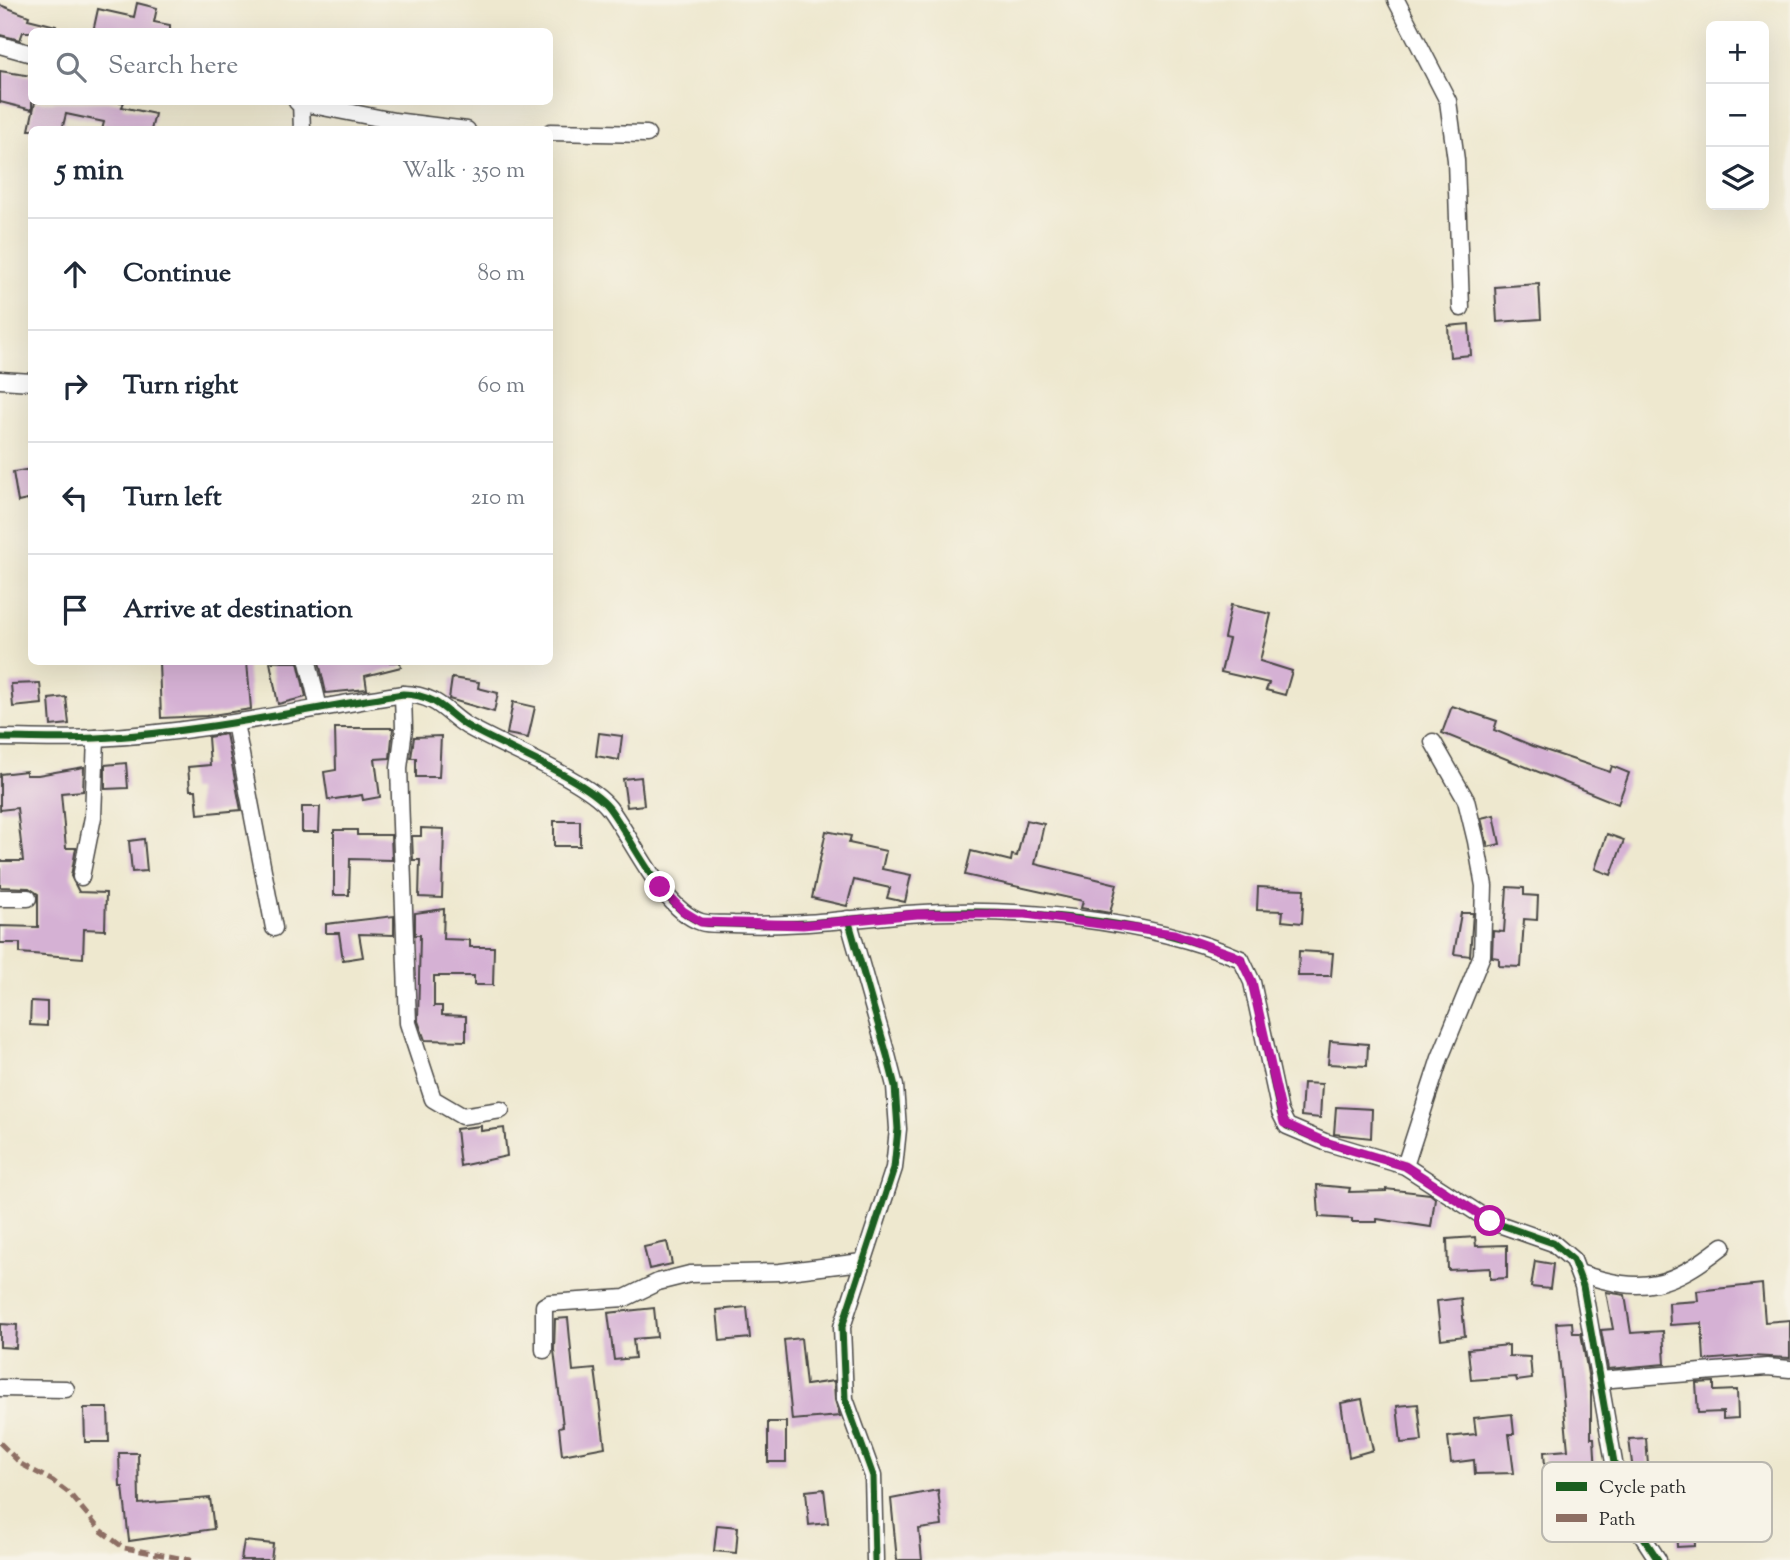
<!DOCTYPE html>
<meta charset="utf-8">
<style>
:root{--surface:#fff;--page:#f2f2f3;--text:#1f2937;--muted:#747a83;--line:#e0e1e3}
body{margin:0;font-family:"Sorts Mill Goudy",serif;background:var(--page);color:var(--text)}
.controls{position:absolute;right:21px;top:21px;display:grid;overflow:hidden;border-radius:10px;box-shadow:0 7px 28px #0002}
.controls button{width:63px;height:63px;display:grid;place-items:center;padding:0;border:0;border-bottom:2px solid var(--line);background:var(--surface);color:var(--text);font:35px sans-serif}
.stop{position:absolute;width:21px;height:21px;margin:-16px;border:5px solid #b5179e;border-radius:50%;background:#fff}
.stop.end{background:#b5179e;border-color:#fff;box-shadow:0 2px 7px #0008}
.list{margin:0;padding:0;list-style:none}
h2{display:flex;justify-content:space-between;align-items:center;height:91px;margin:0;padding:0 28px;font-size:30px}
h2 small{font-size:23px;font-weight:400;color:var(--muted)}
.list li{display:grid;grid-template-columns:46px 1fr auto;gap:21px;align-items:center;box-sizing:border-box;height:112px;padding:0 28px;border-top:2px solid var(--line)}
.list b{display:block;font-size:26px;white-space:nowrap}
.list em{font-size:23px;font-style:normal;color:var(--muted)}
.icon{flex:none;width:38px;height:38px;fill:none;stroke:currentColor;stroke-width:2;stroke-linecap:round;stroke-linejoin:round}
.map{position:relative;flex:none;width:1790px;height:1560px;overflow:hidden}
.search{position:absolute;background:var(--surface);box-shadow:0 7px 28px #0002;left:28px;top:28px;width:525px;height:77px;display:flex;align-items:center;gap:18px;box-sizing:border-box;padding:0 24px;border-radius:10px;color:var(--muted);font-size:26px}
.panel{position:absolute;background:var(--surface);box-shadow:0 7px 28px #0002;left:28px;top:126px;width:525px;height:539px;border-radius:10px}
.map>svg:first-child{display:block}
.building{fill:#d5b1d4}
.lines{fill:none;stroke-linecap:round;stroke-linejoin:round}
.street-casing{stroke:#484744;stroke-width:19}
.street{stroke:#fff;stroke-width:16}
.quiet{stroke:#8d6e63;stroke-width:5;stroke-dasharray:10 5;stroke-linecap:butt}
.cycleway-casing{stroke:#f7f3e8;stroke-width:11}
.cycleway{stroke:#1b5e20;stroke-width:7}
.route{stroke:#b5179e;stroke-width:9}
.key{fill:#f7f3e8;stroke:#bab7af;stroke-width:2}
.key-label{font-size:19px;fill:#2b2b2b}
</style>
<div class="map">
<svg width="1790" height="1560" viewBox="0 0 1790 1560">
<rect width="100%" height="100%" fill="#f7f3e8"/>
<filter id="ink" filterUnits="userSpaceOnUse"><feTurbulence type="fractalNoise" baseFrequency=".0143" numOctaves="2"/><feDisplacementMap in="SourceGraphic" scale="14" xChannelSelector="R" yChannelSelector="G"/><feConvolveMatrix kernelMatrix="1 2 1 2 8 2 1 2 1" color-interpolation-filters="sRGB"/></filter>
<filter id="wash" filterUnits="userSpaceOnUse"><feTurbulence type="fractalNoise" baseFrequency=".00686" numOctaves="4" result="noise"/><feDisplacementMap in="SourceGraphic" scale="28" xChannelSelector="R" yChannelSelector="G"/><feGaussianBlur stdDeviation="1.57" result="paint"/><feColorMatrix in="noise" values="0 0 0 0 0 0 0 0 0 0 0 0 0 0 0 0 0 1.4 0 .05"/><feComposite in="paint" operator="in"/></filter>
<g filter="url(#wash)">
<rect width="100%" height="100%" fill="#eee8cf"/>
<g id="blocks">
<g class="building">
<path d="M 137,3 L 157,8 L 154,22 L 170,25 L 170,32 L 93,32 L 98,9 L 134,17 Z"/>
<path d="M 0,5 L 29,16 L 28,19 L 56,26 L 55,32 L 23,32 L 20,40 L 0,35 Z"/>
<path d="M 0,71 L 32,76 L 32,110 L 0,102 Z"/>
<path d="M 35,102 L 124,102 L 122,107 L 155,114 L 151,130 L 102,130 L 104,122 L 66,114 L 62,130 L 29,130 Z"/>
<path d="M 1539,284 L 1541,319 L 1497,322 L 1495,287 Z"/>
<path d="M 1469,324 L 1471,355 L 1450,357 L 1448,326 Z"/>
<path d="M 32,469 L 32,499 L 18,502 L 13,472 Z"/>
<path d="M 1231,605 L 1271,614 L 1260,661 L 1292,671 L 1285,695 L 1266,690 L 1269,683 L 1221,672 L 1229,639 L 1224,638 Z"/>
<path d="M 159,662 L 247,662 L 251,709 L 206,716 L 161,718 Z"/>
<path d="M 270,662 L 298,662 L 306,697 L 278,704 Z"/>
<path d="M 319,662 L 400,662 L 401,667 L 365,676 L 367,689 L 326,693 Z"/>
<path d="M 452,678 L 479,682 L 478,688 L 498,693 L 494,712 L 449,699 Z"/>
<path d="M 40,683 L 42,704 L 13,707 L 11,684 Z"/>
<path d="M 66,697 L 69,724 L 51,726 L 49,699 Z"/>
<path d="M 513,702 L 535,707 L 528,738 L 507,734 Z"/>
<path d="M 1452,706 L 1497,721 L 1494,730 L 1533,746 L 1610,772 L 1612,766 L 1629,773 L 1618,804 L 1442,733 Z"/>
<path d="M 335,728 L 393,728 L 390,758 L 375,759 L 380,797 L 363,800 L 362,795 L 328,800 L 324,772 L 336,770 Z"/>
<path d="M 599,733 L 622,736 L 619,760 L 596,756 Z"/>
<path d="M 226,734 L 241,810 L 198,814 L 196,790 L 190,790 L 188,767 L 210,765 L 208,737 Z"/>
<path d="M 441,736 L 439,777 L 416,777 L 416,758 L 411,758 L 414,737 Z"/>
<path d="M 126,763 L 128,788 L 105,789 L 105,765 Z"/>
<path d="M 84,767 L 83,791 L 61,793 L 66,848 L 76,848 L 71,876 L 79,892 L 106,893 L 105,930 L 84,929 L 83,958 L 20,953 L 20,943 L 0,943 L 0,926 L 38,927 L 38,894 L 29,888 L 0,887 L 0,861 L 23,861 L 17,808 L 0,810 L 0,774 L 26,771 L 26,775 L 38,775 Z"/>
<path d="M 641,777 L 644,805 L 627,807 L 623,779 Z"/>
<path d="M 302,807 L 320,807 L 319,832 L 302,832 Z"/>
<path d="M 1494,815 L 1500,844 L 1488,847 L 1481,818 Z"/>
<path d="M 1026,820 L 1044,824 L 1035,864 L 1117,884 L 1110,913 L 1081,908 L 1083,901 L 965,875 L 971,851 L 1011,861 L 1012,855 L 1017,856 Z"/>
<rect x="554" y="821" width="26" height="25"/>
<path d="M 421,828 L 444,829 L 442,898 L 419,897 L 420,860 L 413,860 L 412,836 L 421,836 Z"/>
<path d="M 334,830 L 357,830 L 357,835 L 391,835 L 392,860 L 350,859 L 349,895 L 334,895 Z"/>
<path d="M 826,831 L 851,836 L 849,843 L 886,851 L 882,869 L 911,875 L 905,902 L 887,898 L 890,888 L 854,880 L 847,906 L 812,898 Z"/>
<path d="M 1607,834 L 1624,840 L 1611,875 L 1595,869 Z"/>
<path d="M 144,839 L 147,871 L 132,872 L 129,841 Z"/>
<path d="M 1258,887 L 1304,889 L 1302,923 L 1282,921 L 1283,911 L 1257,910 Z"/>
<path d="M 1507,887 L 1524,888 L 1524,895 L 1538,896 L 1537,920 L 1524,919 L 1521,967 L 1499,966 L 1499,958 L 1492,957 L 1493,931 L 1504,932 Z"/>
<path d="M 444,909 L 443,939 L 470,940 L 470,947 L 494,947 L 493,985 L 474,985 L 474,976 L 434,976 L 434,1006 L 442,1006 L 442,1015 L 466,1016 L 466,1041 L 425,1040 L 418,1021 L 420,935 L 415,935 L 415,913 Z"/>
<path d="M 1461,913 L 1473,913 L 1470,956 L 1454,954 Z"/>
<path d="M 394,916 L 394,935 L 359,934 L 363,957 L 343,960 L 339,933 L 326,933 L 326,924 Z"/>
<path d="M 1299,951 L 1333,953 L 1331,976 L 1298,976 Z"/>
<path d="M 31,1001 L 47,1002 L 47,1026 L 30,1025 Z"/>
<path d="M 1330,1041 L 1368,1044 L 1367,1066 L 1328,1064 Z"/>
<path d="M 1303,1083 L 1322,1084 L 1320,1118 L 1301,1116 Z"/>
<path d="M 1336,1107 L 1372,1109 L 1371,1138 L 1334,1134 Z"/>
<path d="M 481,1126 L 481,1131 L 504,1128 L 507,1156 L 460,1166 L 456,1129 Z"/>
<path d="M 1317,1185 L 1350,1188 L 1349,1192 L 1386,1191 L 1386,1189 L 1430,1194 L 1435,1198 L 1431,1227 L 1377,1219 L 1377,1222 L 1352,1222 L 1352,1219 L 1319,1217 Z"/>
<path d="M 1475,1237 L 1476,1246 L 1507,1245 L 1507,1278 L 1490,1279 L 1490,1268 L 1448,1270 L 1447,1239 Z"/>
<path d="M 667,1242 L 672,1264 L 649,1269 L 644,1247 Z"/>
<path d="M 1535,1261 L 1553,1264 L 1550,1289 L 1531,1287 Z"/>
<path d="M 1762,1284 L 1765,1322 L 1790,1320 L 1790,1358 L 1751,1356 L 1704,1360 L 1702,1323 L 1670,1325 L 1669,1303 L 1698,1301 L 1697,1291 Z"/>
<path d="M 1606,1292 L 1625,1295 L 1631,1333 L 1663,1331 L 1665,1364 L 1608,1369 L 1601,1330 L 1613,1329 Z"/>
<path d="M 1461,1298 L 1465,1336 L 1441,1339 L 1437,1301 Z"/>
<path d="M 747,1307 L 750,1338 L 720,1341 L 717,1310 Z"/>
<path d="M 654,1308 L 657,1337 L 633,1339 L 635,1358 L 614,1360 L 608,1313 Z"/>
<path d="M 568,1318 L 573,1371 L 595,1369 L 605,1447 L 562,1455 L 559,1427 L 563,1426 L 554,1350 L 555,1319 Z"/>
<path d="M 1572,1322 L 1573,1333 L 1581,1333 L 1591,1392 L 1591,1438 L 1594,1438 L 1597,1491 L 1608,1490 L 1618,1517 L 1611,1524 L 1607,1516 L 1583,1529 L 1564,1482 L 1546,1482 L 1544,1452 L 1568,1450 L 1556,1323 Z"/>
<path d="M 0,1324 L 17,1325 L 16,1348 L 0,1347 Z"/>
<path d="M 801,1338 L 806,1385 L 834,1381 L 835,1400 L 840,1416 L 792,1420 L 784,1340 Z"/>
<path d="M 1509,1345 L 1509,1356 L 1530,1357 L 1532,1379 L 1517,1381 L 1516,1377 L 1471,1380 L 1468,1349 Z"/>
<path d="M 1714,1382 L 1714,1391 L 1737,1390 L 1738,1418 L 1723,1419 L 1723,1412 L 1698,1413 L 1696,1383 Z"/>
<path d="M 1362,1399 L 1373,1450 L 1349,1457 L 1341,1403 Z"/>
<path d="M 1418,1404 L 1422,1441 L 1401,1443 L 1397,1406 Z"/>
<path d="M 84,1408 L 108,1408 L 109,1442 L 85,1442 Z"/>
<path d="M 1512,1414 L 1514,1434 L 1509,1434 L 1514,1473 L 1475,1474 L 1474,1460 L 1451,1463 L 1448,1437 L 1476,1434 L 1474,1418 Z"/>
<rect x="768" y="1422" width="18" height="40"/>
<path d="M 1646,1438 L 1649,1479 L 1667,1514 L 1649,1515 L 1639,1496 L 1634,1500 L 1629,1489 L 1635,1488 L 1629,1439 Z"/>
<path d="M 119,1453 L 138,1453 L 139,1504 L 210,1498 L 214,1529 L 129,1541 L 123,1487 L 120,1487 Z"/>
<path d="M 824,1489 L 828,1523 L 809,1525 L 806,1491 Z"/>
<path d="M 938,1490 L 942,1526 L 919,1529 L 922,1560 L 897,1560 L 891,1499 Z"/>
<path d="M 1694,1524 L 1695,1546 L 1677,1547 L 1676,1525 Z"/>
<path d="M 717,1525 L 738,1527 L 736,1553 L 714,1551 Z"/>
<path d="M 244,1541 L 273,1544 L 271,1560 L 241,1560 Z"/>
</g>
</g>
</g>
<g filter="url(#ink)">
<use href="#blocks" fill-opacity="0" stroke="#484744" stroke-width="2"/>
<g class="lines">
<g class="street-casing">
<g id="street">
<path d="M 1396,0 L 1448,101 L 1456,160 L 1461,308"/>
<path d="M 0,45 L 32,54"/>
<path d="M 297,102 L 394,121 L 467,130"/>
<path d="M 301,102 L 302,130"/>
<path d="M 550,132 L 647,134"/>
<path d="M 0,380 L 32,382"/>
<path d="M 308,662 L 319,708"/>
<path d="M 403,694 L 404,729 L 399,768 L 408,1023 L 433,1099 L 462,1116 L 501,1110"/>
<path d="M 235,723 L 274,928"/>
<path d="M 0,738 C 32,738 64,740 96,738 C 200,733 301,710 403,694 C 415,694 423,696 433,701 C 445,707 455,719 467,726 C 503,747 586,779 609,808 C 632,838 663,910 701,922 C 710,925 723,923 733,924 C 792,927 849,919 907,914 C 1009,906 1148,919 1241,959 L 1252,982 L 1280,1112 L 1287,1126 L 1325,1142 L 1405,1166 L 1490,1221 L 1553,1243 L 1573,1260 L 1583,1286 L 1619,1491 L 1630,1517 L 1658,1560"/>
<path d="M 81,877 L 93,817 L 96,738"/>
<path d="M 0,898 L 28,898"/>
<path d="M 848,919 L 887,1055 L 895,1086 L 898,1129 L 894,1168 L 842,1327 L 845,1399 L 873,1476 L 875,1560"/>
<path d="M 1405,1166 L 1440,1058 L 1482,955 L 1484,886 L 1476,841 L 1466,800 L 1433,742"/>
<path d="M 1579,1273 C 1645,1295 1670,1287 1723,1246"/>
<path d="M 544,1350 L 544,1306 L 549,1303 L 625,1298 L 658,1282 L 690,1274 L 780,1272 L 862,1262"/>
<path d="M 1599,1380 L 1767,1367 L 1790,1369"/>
<path d="M 0,1388 L 66,1389"/>
</g>
</g>
<use href="#street" class="street"/>
<path class="quiet" d="M 0,1443 L 21,1464 L 53,1481 L 70,1494 L 100,1530 L 124,1548 L 191,1560"/>
<g class="cycleway-casing">
<g id="cycleway">
<path d="M 0,738 C 32,738 64,740 96,738 C 200,733 301,710 403,694 C 415,694 423,696 433,701 C 445,707 455,719 467,726 C 503,747 586,779 609,808 C 632,838 663,910 701,922 C 710,925 723,923 733,924 C 792,927 849,919 907,914 C 1009,906 1148,919 1241,959 L 1252,982 L 1280,1112 L 1287,1126 L 1325,1142 L 1405,1166 L 1490,1221 L 1553,1243 L 1573,1260 L 1583,1286 L 1619,1491 L 1630,1517 L 1658,1560"/>
<path d="M 848,919 L 887,1055 L 895,1086 L 898,1129 L 894,1168 L 842,1327 L 845,1399 L 873,1476 L 875,1560"/>
</g>
</g>
<use href="#cycleway" class="cycleway"/>
</g>
</g>
<g class="lines" filter="url(#ink)">
<path class="route" d="M 660,887 L 683,911 L 701,922 L 803,925 L 917,914 L 1026,914 L 1174,934 L 1233,955 L 1241,959 L 1252,982 L 1284,1123 L 1325,1142 L 1405,1166 L 1490,1221"/>
</g>
<rect x="1542" y="1462" width="230" height="80" rx="10" class="key"/>
<rect x="1556" y="1482" width="31" height="9" fill="#1b5e20"/>
<rect x="1556" y="1514" width="31" height="8" fill="#8d6e63"/>
<g class="key-label">
<text x="1599" y="1493">Cycle path</text>
<text x="1599" y="1525">Path</text>
</g>
</svg>
<div class="controls">
<button>+</button>
<button>−</button>
<button><svg class="icon" aria-label="layers" viewBox="0 0 24 24"><path d="M12 4l9 5-9 5-9-5zM3 14l9 5 9-5"/></svg></button>
</div>
<div class="stop" style="left:1490px;top:1221px"></div>
<div class="stop end" style="left:660px;top:887px"></div>
<div class="search"><svg class="icon" aria-label="search" viewBox="0 0 24 24"><circle cx="10" cy="10" r="6"/><path d="M15 15l6 6"/></svg>Search here</div>
<section class="panel">
<h2>5 min<small>Walk · 350 m</small></h2>
<ul class="list">
<li><svg class="icon" aria-label="ahead" viewBox="0 0 24 24"><path d="M12 20V5M6 11l6-6 6 6"/></svg><div><b>Continue</b></div><em>80 m</em></li>
<li><svg class="icon" aria-label="right" viewBox="0 0 24 24"><path d="M7 20v-9h11M14 6l5 5-5 5"/></svg><div><b>Turn right</b></div><em>60 m</em></li>
<li><svg class="icon" aria-label="left" viewBox="0 0 24 24"><path d="M17 20v-9H6M10 6l-5 5 5 5"/></svg><div><b>Turn left</b></div><em>210 m</em></li>
<li><svg class="icon" aria-label="arrive" viewBox="0 0 24 24"><path d="M6 21V4h12l-3 4 3 4H6"/></svg><div><b>Arrive at destination</b></div></li>
</ul>
</section>
</div>
